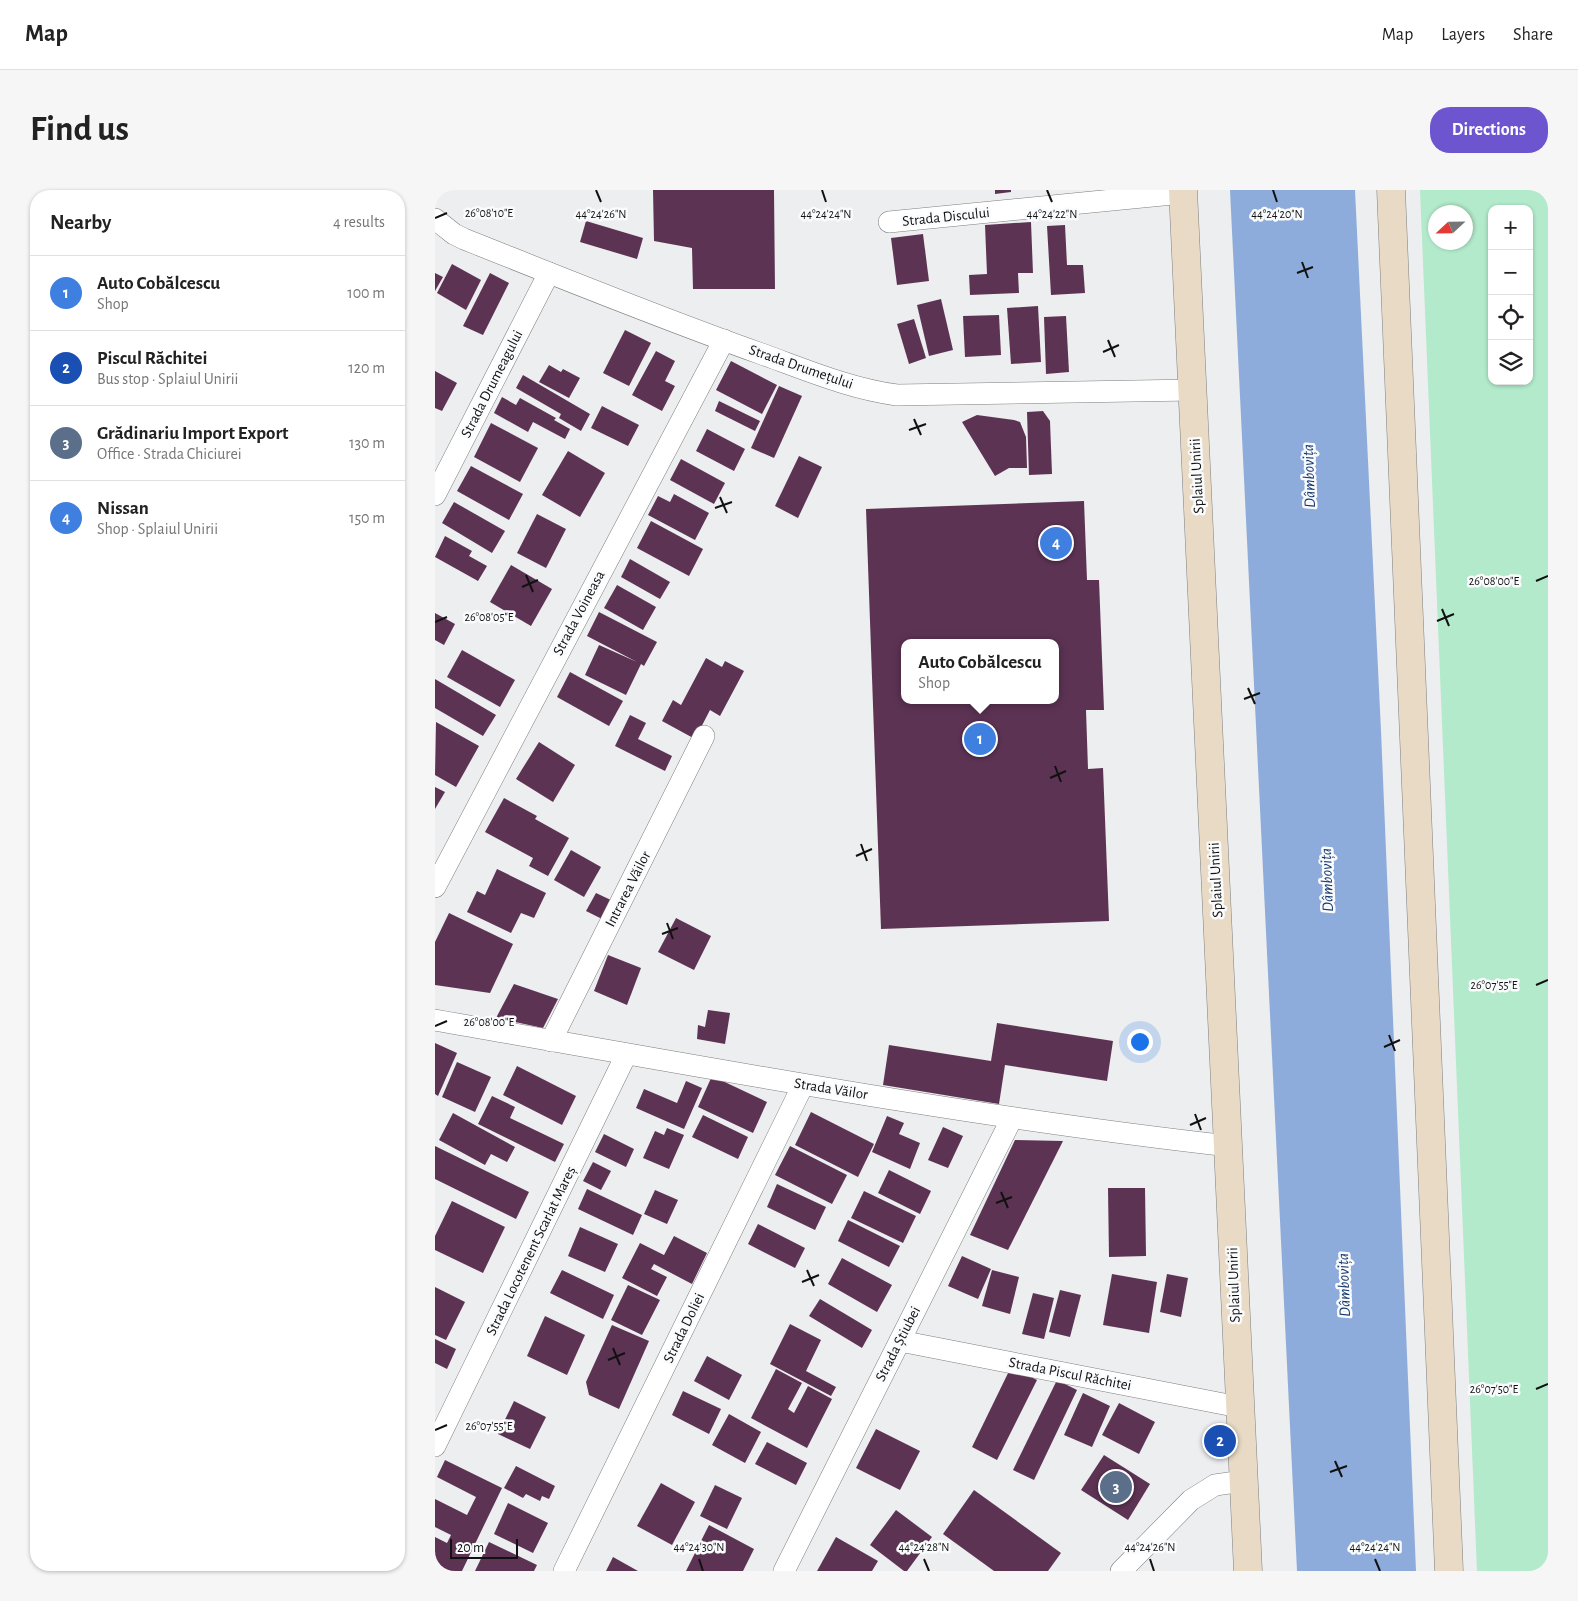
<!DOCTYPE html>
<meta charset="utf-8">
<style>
:root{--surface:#fff;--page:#f6f6f6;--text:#222;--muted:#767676;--line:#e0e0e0;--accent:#6d55cf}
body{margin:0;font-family:"Alegreya Sans",sans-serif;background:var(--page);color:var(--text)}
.controls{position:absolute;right:15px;top:15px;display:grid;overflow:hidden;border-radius:10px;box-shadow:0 1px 4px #0004}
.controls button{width:45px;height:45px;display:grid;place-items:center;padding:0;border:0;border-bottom:1px solid var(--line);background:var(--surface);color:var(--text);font:25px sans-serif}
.compass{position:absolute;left:993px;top:15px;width:45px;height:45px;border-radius:50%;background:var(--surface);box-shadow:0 1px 4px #0004;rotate:248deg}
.scale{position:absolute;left:15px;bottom:12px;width:68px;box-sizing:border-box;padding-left:5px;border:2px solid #111;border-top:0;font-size:14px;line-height:18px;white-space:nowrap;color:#111;-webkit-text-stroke:4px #fafbfc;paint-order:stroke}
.you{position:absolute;left:704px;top:851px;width:18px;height:18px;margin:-12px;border:4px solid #fff;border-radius:50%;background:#1a73e8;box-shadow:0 0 0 8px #1a73e833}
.badge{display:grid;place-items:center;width:32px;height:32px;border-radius:50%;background:var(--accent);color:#fff;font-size:16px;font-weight:700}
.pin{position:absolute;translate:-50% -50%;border:2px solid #fff;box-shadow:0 1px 5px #0006}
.popup{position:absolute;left:466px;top:449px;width:158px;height:65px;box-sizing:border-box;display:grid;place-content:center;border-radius:10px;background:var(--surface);filter:drop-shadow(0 1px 4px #0005);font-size:16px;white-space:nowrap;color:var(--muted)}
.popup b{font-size:19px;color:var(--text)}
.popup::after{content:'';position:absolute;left:50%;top:100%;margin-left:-10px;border:10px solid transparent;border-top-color:var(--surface)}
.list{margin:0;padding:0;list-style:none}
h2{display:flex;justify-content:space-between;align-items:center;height:65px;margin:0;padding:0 20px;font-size:21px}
h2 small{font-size:16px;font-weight:400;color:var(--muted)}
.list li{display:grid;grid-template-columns:32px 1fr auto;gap:15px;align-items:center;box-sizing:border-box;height:75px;padding:0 20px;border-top:1px solid var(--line)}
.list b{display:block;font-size:19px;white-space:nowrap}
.list p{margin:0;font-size:16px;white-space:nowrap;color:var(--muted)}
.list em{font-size:16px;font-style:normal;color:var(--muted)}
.icon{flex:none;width:28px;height:28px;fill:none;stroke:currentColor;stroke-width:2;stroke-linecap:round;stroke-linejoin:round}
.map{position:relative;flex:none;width:1113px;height:1381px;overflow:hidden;border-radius:20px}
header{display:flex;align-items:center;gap:30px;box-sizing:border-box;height:70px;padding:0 25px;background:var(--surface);border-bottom:1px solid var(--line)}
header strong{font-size:24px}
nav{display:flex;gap:28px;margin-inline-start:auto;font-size:18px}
.intro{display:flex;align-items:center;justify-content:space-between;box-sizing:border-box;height:120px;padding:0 30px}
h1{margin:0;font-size:35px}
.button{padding:12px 22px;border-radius:20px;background:var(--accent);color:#fff;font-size:18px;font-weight:700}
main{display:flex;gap:30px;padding:0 30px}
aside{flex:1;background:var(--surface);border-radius:20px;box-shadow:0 1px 4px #0004}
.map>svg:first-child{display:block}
.green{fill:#b2eacb;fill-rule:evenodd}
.water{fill:#8eacdb}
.building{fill:#5d3354;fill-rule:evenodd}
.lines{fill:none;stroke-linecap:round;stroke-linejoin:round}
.minor-casing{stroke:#7e7f80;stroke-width:22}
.secondary-casing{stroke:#7e7f80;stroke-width:29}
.minor{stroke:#fff;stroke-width:21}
.secondary{stroke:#e8dac5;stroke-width:28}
.ticks{fill:none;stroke:#111;stroke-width:2}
.labels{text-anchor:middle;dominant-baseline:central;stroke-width:5;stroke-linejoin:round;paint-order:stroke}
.street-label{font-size:15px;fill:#111;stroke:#fafbfc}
.water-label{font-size:16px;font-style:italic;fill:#14376f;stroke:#fafbfc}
.ticks-label{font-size:12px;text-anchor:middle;fill:#111;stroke:#fafbfc;stroke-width:5;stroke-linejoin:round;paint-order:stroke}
</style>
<header>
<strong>Map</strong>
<nav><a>Map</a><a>Layers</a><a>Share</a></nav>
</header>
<div class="intro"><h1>Find us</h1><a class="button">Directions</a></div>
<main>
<aside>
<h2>Nearby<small>4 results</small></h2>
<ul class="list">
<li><span class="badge" style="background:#3f7fe0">1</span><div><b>Auto Cobălcescu</b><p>Shop</p></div><em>100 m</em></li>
<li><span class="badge" style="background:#1a4fb4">2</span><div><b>Piscul Răchitei</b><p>Bus stop · Splaiul Unirii</p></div><em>120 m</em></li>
<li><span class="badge" style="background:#5c6f8a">3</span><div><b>Grădinariu Import Export</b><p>Office · Strada Chiciurei</p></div><em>130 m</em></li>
<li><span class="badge" style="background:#3f7fe0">4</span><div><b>Nissan</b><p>Shop · Splaiul Unirii</p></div><em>150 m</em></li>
</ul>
</aside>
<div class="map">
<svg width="1113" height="1381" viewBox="0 0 1113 1381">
<rect width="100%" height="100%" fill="#edeeef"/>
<path class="green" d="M 985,0 L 1113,0 L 1113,1381 L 1042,1381 ZM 1057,19 L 1094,19 L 1094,191 L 1057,191 ZM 1001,22 L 1030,22 L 1030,52 L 1001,52 Z"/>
<path class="water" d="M 795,0 L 920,0 L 946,541 L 981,1381 L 862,1381 Z"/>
<g class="building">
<path d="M 218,0 L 339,0 L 340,99 L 258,99 L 257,58 L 219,51 Z"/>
<path d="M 560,0 L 576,0 L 576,2 L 560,4 Z"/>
<path d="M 151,31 L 208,48 L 202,69 L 145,52 Z"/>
<path d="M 596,32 L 598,83 L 583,83 L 584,103 L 535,105 L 534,85 L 552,84 L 550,35 Z"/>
<path d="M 630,35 L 632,75 L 648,75 L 650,103 L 616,105 L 612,36 Z"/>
<path d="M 488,44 L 494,91 L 462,95 L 456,48 Z"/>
<path d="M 17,74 L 46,90 L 31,120 L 2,103 Z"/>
<path d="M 0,83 L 8,87 L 0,101 Z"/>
<path d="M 55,83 L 74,93 L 48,145 L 28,136 Z"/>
<path d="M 506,109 L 518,160 L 494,166 L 482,115 Z"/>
<path d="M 603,116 L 606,172 L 576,174 L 572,118 Z"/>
<path d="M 564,125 L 566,165 L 530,167 L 528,126 Z"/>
<path d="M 631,126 L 634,182 L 611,184 L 609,127 Z"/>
<path d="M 479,129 L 491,168 L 474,174 L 462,134 Z"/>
<path d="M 190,140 L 216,153 L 194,196 L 168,183 Z"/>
<path d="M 221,161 L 240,171 L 230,191 L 240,196 L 227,221 L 197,205 Z"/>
<path d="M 296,171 L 342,195 L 327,224 L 281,200 Z"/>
<path d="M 114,175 L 126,182 L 128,179 L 145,188 L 134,208 L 104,192 Z"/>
<path d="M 0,181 L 22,193 L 7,221 L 0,218 Z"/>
<path d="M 88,185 L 155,224 L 146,241 L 124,228 L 126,224 L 81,198 Z"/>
<path d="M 344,196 L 367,206 L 339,268 L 316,258 Z"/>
<path d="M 67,207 L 81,215 L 85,208 L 121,228 L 119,230 L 135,239 L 130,249 L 98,232 L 93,242 L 59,223 Z"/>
<path d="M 284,211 L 325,231 L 320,241 L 280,221 Z"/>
<path d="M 167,216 L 204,235 L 193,256 L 156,238 Z"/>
<path d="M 608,221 L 615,231 L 617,284 L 594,285 L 592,222 Z"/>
<path d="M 542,225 L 579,230 L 585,232 L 591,247 L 592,278 L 574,278 L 560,286 L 527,232 Z"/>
<path d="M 56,233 L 103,258 L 85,292 L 39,267 Z"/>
<path d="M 272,239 L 310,259 L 299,281 L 261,261 Z"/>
<path d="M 133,261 L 170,283 L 145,327 L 107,305 Z"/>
<path d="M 364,266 L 387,277 L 363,328 L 340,316 Z"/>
<path d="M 246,269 L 290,293 L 279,314 L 235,290 Z"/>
<path d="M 36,276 L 88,304 L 74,330 L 22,301 Z"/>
<path d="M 239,304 L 274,323 L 260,350 L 213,325 L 223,306 L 235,312 Z"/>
<path d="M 649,311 L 652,390 L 664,390 L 669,520 L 651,520 L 653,579 L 668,578 L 674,731 L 446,739 L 431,319 ZM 470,453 L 620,453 L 620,510 L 470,510 Z"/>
<path d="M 19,312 L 70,341 L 57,363 L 7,333 Z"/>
<path d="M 102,324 L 131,339 L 111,378 L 82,363 Z"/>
<path d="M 216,331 L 268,359 L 254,386 L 202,358 Z"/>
<path d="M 10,346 L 37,361 L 34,366 L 52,376 L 43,391 L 0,367 Z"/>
<path d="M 195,369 L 235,392 L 225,409 L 186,387 Z"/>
<path d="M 76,375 L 117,399 L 96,436 L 55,412 Z"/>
<path d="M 182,395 L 221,417 L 208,440 L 169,418 Z"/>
<path d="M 164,422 L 222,452 L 209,476 L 206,474 L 191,505 L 150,485 L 164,455 L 202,472 L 152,446 Z"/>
<path d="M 0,423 L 20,434 L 9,455 L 0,450 Z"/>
<path d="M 27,460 L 80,490 L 65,517 L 12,487 Z"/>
<path d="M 271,468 L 287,477 L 290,471 L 309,481 L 285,526 L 275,520 L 260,549 L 227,531 L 238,510 L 246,515 Z"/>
<path d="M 135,482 L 188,511 L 174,536 L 122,507 Z"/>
<path d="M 0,489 L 61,525 L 48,546 L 0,518 Z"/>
<path d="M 195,525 L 211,533 L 203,549 L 237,566 L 230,581 L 180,556 Z"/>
<path d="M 1,532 L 44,556 L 21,597 L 0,585 Z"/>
<path d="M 104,552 L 140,575 L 118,612 L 81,589 Z"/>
<path d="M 0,597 L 10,602 L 0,619 Z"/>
<path d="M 69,608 L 102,626 L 100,629 L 134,648 L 113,686 L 94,676 L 98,668 L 50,642 Z"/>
<path d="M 136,660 L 166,677 L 149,707 L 119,690 Z"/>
<path d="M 62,679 L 111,703 L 99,728 L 86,723 L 76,743 L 32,722 L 42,701 L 50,705 Z"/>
<path d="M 161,703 L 180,712 L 171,731 L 151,721 Z"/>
<path d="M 14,723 L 78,754 L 55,803 L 0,795 L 0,752 Z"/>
<path d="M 241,728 L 276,746 L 259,780 L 223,762 Z"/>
<path d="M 173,765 L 206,778 L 192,815 L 159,801 Z"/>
<path d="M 79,794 L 123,809 L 108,838 L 61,828 Z"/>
<path d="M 273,820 L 295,823 L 290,854 L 262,849 L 263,835 L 270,837 Z"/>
<path d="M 562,833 L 678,851 L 672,891 L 570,875 L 564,914 L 448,895 L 454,855 L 556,871 Z"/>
<path d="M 0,853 L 22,863 L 3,906 L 0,904 Z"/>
<path d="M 22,872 L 56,887 L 40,922 L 7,907 Z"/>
<path d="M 82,876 L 141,906 L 127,935 L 68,905 Z"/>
<path d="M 277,886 L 332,912 L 318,943 L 263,917 Z"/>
<path d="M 251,891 L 267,898 L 249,939 L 201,918 L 209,899 L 242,913 Z"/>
<path d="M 57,906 L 80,917 L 75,928 L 129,954 L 120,972 L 43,934 Z"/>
<path d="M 376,922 L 439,954 L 423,987 L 360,955 Z"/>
<path d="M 18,923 L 80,957 L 72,972 L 56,964 L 50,975 L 4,950 Z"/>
<path d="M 268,925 L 313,947 L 303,969 L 257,947 Z"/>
<path d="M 452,926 L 469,933 L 464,944 L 485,953 L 475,979 L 437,962 Z"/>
<path d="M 508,937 L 528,946 L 513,978 L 493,970 Z"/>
<path d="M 232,938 L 249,945 L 234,979 L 208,968 L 220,941 L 229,945 Z"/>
<path d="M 169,944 L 199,959 L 191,977 L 160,962 Z"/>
<path d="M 580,950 L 628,951 L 573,1060 L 535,1045 Z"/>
<path d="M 0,956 L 94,1002 L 81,1029 L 0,989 Z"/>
<path d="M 355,956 L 412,985 L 397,1014 L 340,985 Z"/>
<path d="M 158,972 L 176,981 L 166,1000 L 148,991 Z"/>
<path d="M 454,980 L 496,1001 L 485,1024 L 443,1003 Z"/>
<path d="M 342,994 L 391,1017 L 380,1040 L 332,1017 Z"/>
<path d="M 673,998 L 710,998 L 711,1066 L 674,1067 Z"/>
<path d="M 152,999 L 207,1025 L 198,1045 L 143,1019 Z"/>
<path d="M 220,1000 L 243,1010 L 232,1034 L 209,1024 Z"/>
<path d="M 429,1001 L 481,1026 L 468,1053 L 416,1028 Z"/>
<path d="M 17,1011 L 70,1037 L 48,1083 L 0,1060 L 0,1046 Z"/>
<path d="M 413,1030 L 465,1056 L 454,1077 L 403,1051 Z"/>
<path d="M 323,1034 L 370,1058 L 360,1078 L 313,1054 Z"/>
<path d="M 145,1037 L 183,1054 L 170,1082 L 133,1066 Z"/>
<path d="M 239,1046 L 272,1063 L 257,1094 L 219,1074 L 216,1079 L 232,1087 L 222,1106 L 187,1088 L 205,1053 L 229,1065 Z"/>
<path d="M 527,1066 L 556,1079 L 543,1109 L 513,1096 Z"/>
<path d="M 407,1068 L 457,1095 L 442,1122 L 393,1094 Z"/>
<path d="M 127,1080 L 179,1105 L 168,1129 L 115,1103 Z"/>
<path d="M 557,1080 L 584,1087 L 575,1124 L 547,1116 Z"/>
<path d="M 677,1084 L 722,1092 L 714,1143 L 668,1135 Z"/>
<path d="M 732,1084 L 753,1088 L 746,1127 L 725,1122 Z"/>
<path d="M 193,1095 L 225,1110 L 207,1145 L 176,1130 Z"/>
<path d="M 0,1097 L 30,1112 L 11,1150 L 0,1145 Z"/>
<path d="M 625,1100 L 646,1105 L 635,1147 L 614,1142 Z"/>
<path d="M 598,1103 L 619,1108 L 609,1149 L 587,1144 Z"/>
<path d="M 385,1109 L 437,1140 L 427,1158 L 374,1126 Z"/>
<path d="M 110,1126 L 150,1145 L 132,1185 L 92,1166 Z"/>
<path d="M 355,1134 L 386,1150 L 371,1181 L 401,1197 L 396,1206 L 335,1174 Z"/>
<path d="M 177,1135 L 214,1151 L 184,1219 L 154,1205 L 151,1192 Z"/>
<path d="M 0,1149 L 21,1159 L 12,1179 L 0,1173 Z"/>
<path d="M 272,1166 L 307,1185 L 294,1210 L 259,1191 Z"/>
<path d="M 576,1177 L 602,1190 L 562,1270 L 537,1257 Z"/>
<path d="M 341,1179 L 367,1193 L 353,1219 L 359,1223 L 373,1196 L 397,1209 L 372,1258 L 316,1228 Z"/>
<path d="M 622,1190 L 642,1200 L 599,1290 L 578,1280 Z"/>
<path d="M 248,1201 L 286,1219 L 274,1244 L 237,1225 Z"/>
<path d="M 648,1203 L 675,1216 L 657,1257 L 629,1245 Z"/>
<path d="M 79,1211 L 111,1227 L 95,1259 L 63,1244 Z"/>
<path d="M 684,1213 L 720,1232 L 704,1264 L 667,1245 Z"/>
<path d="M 294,1224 L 326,1242 L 310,1273 L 277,1255 Z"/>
<path d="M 441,1239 L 485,1261 L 465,1300 L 421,1278 Z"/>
<path d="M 332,1252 L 372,1273 L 361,1295 L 320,1274 Z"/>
<path d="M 669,1265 L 715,1294 L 693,1330 L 646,1300 Z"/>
<path d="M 10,1270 L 67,1298 L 27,1381 L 6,1381 L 0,1378 L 0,1347 L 12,1353 L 16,1345 L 0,1337 L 0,1309 L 32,1325 L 41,1307 L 2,1287 Z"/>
<path d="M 81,1276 L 120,1296 L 114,1309 L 107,1306 L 105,1311 L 91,1304 L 88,1308 L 69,1298 Z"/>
<path d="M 226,1293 L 260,1312 L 237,1355 L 202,1336 Z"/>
<path d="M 280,1295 L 307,1308 L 292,1339 L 265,1326 Z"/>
<path d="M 539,1300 L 626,1363 L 613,1381 L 559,1381 L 508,1344 Z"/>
<path d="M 73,1313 L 113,1333 L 98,1363 L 59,1344 Z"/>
<path d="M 461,1320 L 497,1347 L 472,1381 L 469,1381 L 435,1355 Z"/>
<path d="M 274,1335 L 319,1359 L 308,1381 L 251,1381 Z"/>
<path d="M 401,1347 L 443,1371 L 437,1381 L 382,1381 Z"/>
<path d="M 54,1352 L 102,1375 L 99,1381 L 40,1381 Z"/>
<path d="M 178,1367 L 203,1381 L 171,1381 Z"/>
</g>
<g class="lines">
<g class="minor-casing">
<g id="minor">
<path d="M 0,29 L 19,44 L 29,49 C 127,88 225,128 324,163 C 369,179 415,199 462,205 L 758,200"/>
<path d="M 454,32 L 748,3"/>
<path d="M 0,305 L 114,83"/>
<path d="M 0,697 L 289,150"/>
<path d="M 0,830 C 264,876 527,926 794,956"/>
<path d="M 116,851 L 269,546"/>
<path d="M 465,1151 L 804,1217"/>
<path d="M 0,1256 L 191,865"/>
<path d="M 129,1381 L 368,895"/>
<path d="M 349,1381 L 577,928"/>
<path d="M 686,1381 L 756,1310 L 780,1295 L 808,1291"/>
</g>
</g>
<g class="secondary-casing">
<g id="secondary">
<path d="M 748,0 L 813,1381"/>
<path d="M 956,0 L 1014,1381"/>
</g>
</g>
<use href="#minor" class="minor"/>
<use href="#secondary" class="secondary"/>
</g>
<path class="ticks" d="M 161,0 L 166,12M 387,0 L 391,12M 612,0 L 617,12M 838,0 L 842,12M 0,28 L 12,23M 867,72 L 873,88M 862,83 L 878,77M 673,150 L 680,167M 668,162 L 684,155M 479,229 L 486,245M 474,240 L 491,234M 285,307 L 292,323M 280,318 L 297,312M 91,385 L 98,402M 1101,391 L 1113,386M 87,397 L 103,390M 1007,419 L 1014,436M 1002,431 L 1019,424M 0,432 L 12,427M 813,498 L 820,514M 809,509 L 825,503M 620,576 L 626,592M 615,588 L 631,581M 426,654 L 432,671M 421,666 L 437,659M 232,733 L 238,749M 227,744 L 243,738M 1101,795 L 1113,790M 0,836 L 12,831M 954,845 L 960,861M 949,857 L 965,850M 760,924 L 766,940M 755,935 L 771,928M 566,1002 L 573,1018M 561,1013 L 577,1007M 372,1080 L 379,1096M 367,1092 L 384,1085M 178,1158 L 185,1175M 173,1170 L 190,1163M 1101,1199 L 1113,1194M 0,1240 L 12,1235M 900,1271 L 907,1287M 895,1282 L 912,1276M 264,1369 L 268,1381M 489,1369 L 494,1381M 715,1369 L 719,1381M 940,1369 L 945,1381"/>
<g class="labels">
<g class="street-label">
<text transform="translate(511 27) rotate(-6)">Strada Discului</text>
<text transform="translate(366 177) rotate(19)">Strada Drumețului</text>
<text transform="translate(57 194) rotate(-63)">Strada Drumeagului</text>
<text transform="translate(762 286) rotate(-93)">Splaiul Unirii</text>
<text transform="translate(144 423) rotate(-62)">Strada Voineasa</text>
<text transform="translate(781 690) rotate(-93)">Splaiul Unirii</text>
<text transform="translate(193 699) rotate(-63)">Intrarea Văilor</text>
<text transform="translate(396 899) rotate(9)">Strada Văilor</text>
<text transform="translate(96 1061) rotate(-64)">Strada Locotenent Scarlat Mareș</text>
<text transform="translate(799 1095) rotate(-92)">Splaiul Unirii</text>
<text transform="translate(249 1138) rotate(-64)">Strada Doliei</text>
<text transform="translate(463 1154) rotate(-63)">Strada Știubei</text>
<text transform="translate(635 1184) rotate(11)">Strada Piscul Răchitei</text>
</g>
<g class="water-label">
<text transform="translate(874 286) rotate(-92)">Dâmbovița</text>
<text transform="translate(892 690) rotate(-92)">Dâmbovița</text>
<text transform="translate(909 1095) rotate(-92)">Dâmbovița</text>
</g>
</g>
<g class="ticks-label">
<text x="54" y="27">26°08'10"E</text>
<text x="617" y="28">44°24'22"N</text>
<text x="842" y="28">44°24'20"N</text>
<text x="166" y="28">44°24'26"N</text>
<text x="391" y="28">44°24'24"N</text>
<text x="1059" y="395">26°08'00"E</text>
<text x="54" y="431">26°08'05"E</text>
<text x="1059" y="799">26°07'55"E</text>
<text x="54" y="836">26°08'00"E</text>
<text x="1059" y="1203">26°07'50"E</text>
<text x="54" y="1240">26°07'55"E</text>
<text x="264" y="1361">44°24'30"N</text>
<text x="489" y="1361">44°24'28"N</text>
<text x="715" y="1361">44°24'26"N</text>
<text x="940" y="1361">44°24'24"N</text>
</g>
</svg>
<div class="controls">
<button>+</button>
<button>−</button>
<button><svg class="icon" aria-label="locate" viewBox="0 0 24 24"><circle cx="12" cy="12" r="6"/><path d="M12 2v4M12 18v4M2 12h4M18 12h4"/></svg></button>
<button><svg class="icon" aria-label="layers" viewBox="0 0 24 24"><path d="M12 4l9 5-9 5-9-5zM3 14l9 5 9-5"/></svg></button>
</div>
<svg class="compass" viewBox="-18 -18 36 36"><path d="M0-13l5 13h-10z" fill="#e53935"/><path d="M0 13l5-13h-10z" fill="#767676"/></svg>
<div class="scale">20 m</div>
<div class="you"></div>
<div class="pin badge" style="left:545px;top:549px;background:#3f7fe0">1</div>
<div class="popup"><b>Auto Cobălcescu</b>Shop</div>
<div class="pin badge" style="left:785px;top:1251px;background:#1a4fb4">2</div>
<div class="pin badge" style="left:681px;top:1297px;background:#5c6f8a">3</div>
<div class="pin badge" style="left:621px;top:353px;background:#3f7fe0">4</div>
</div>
</main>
